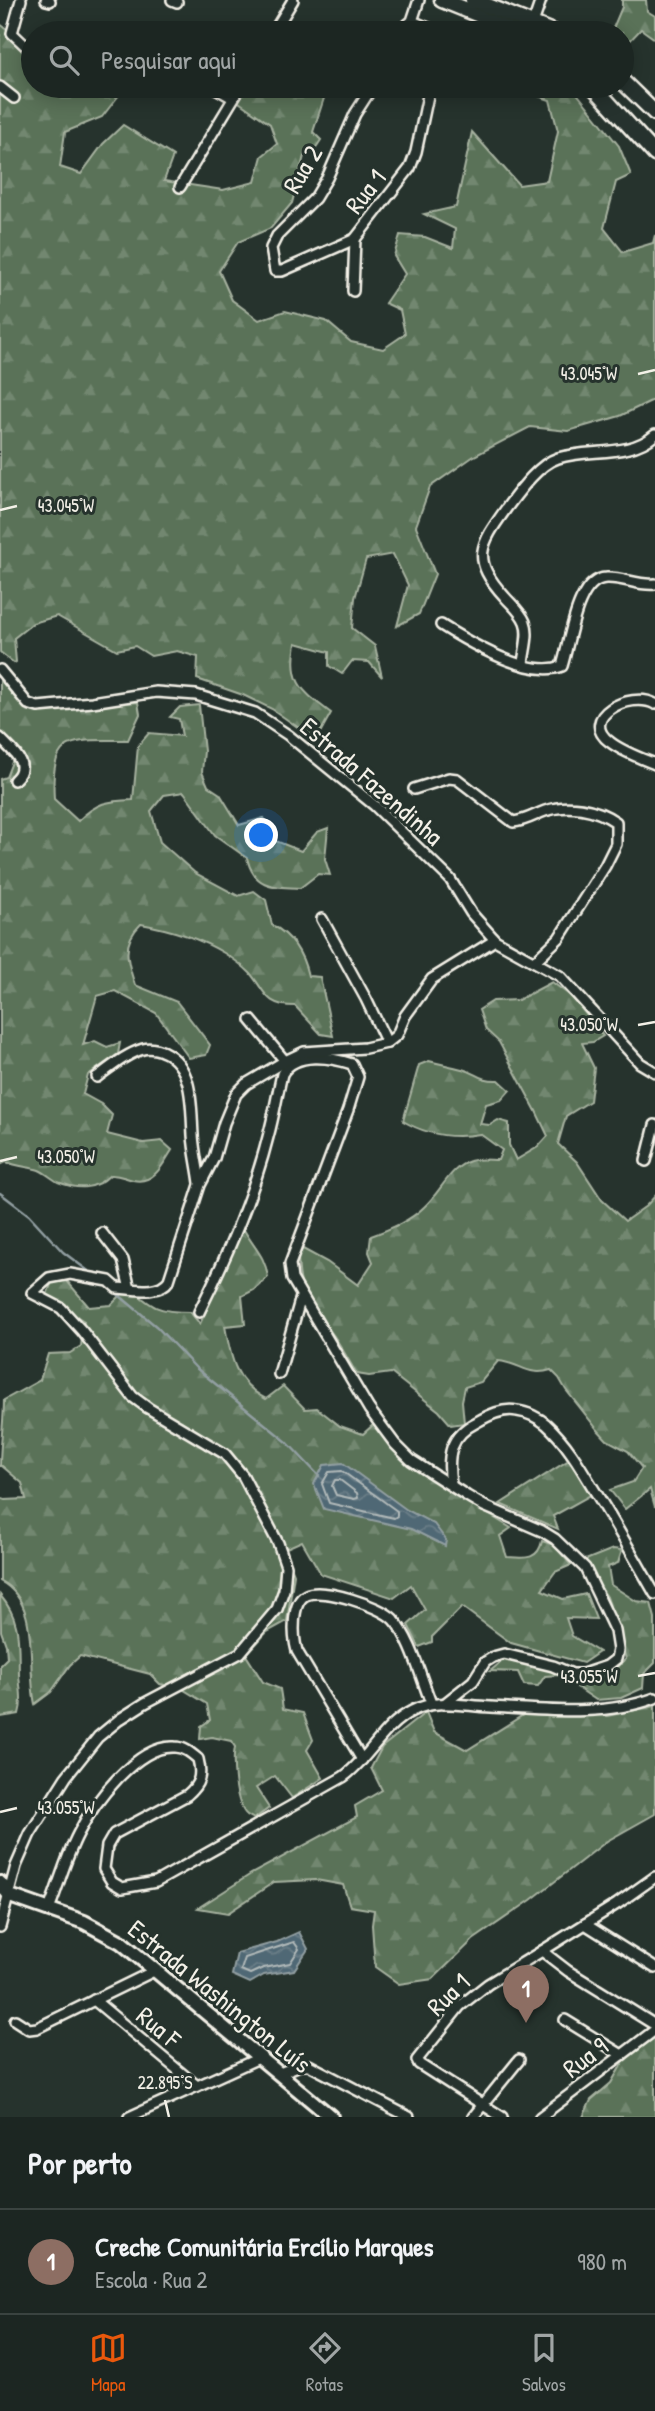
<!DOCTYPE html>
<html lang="pt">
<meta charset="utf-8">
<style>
:root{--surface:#1c2622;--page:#252e2a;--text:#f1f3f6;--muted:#a0a5a5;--line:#3a4340;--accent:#ea580c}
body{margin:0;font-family:"Patrick Hand",sans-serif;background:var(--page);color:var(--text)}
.you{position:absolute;left:262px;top:836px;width:24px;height:24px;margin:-18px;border:5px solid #fff;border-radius:50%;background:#1a73e8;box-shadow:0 0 0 10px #1a73e833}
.badge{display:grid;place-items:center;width:46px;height:46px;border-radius:50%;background:var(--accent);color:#fff;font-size:23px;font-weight:700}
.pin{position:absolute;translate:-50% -58px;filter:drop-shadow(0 2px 4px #0008)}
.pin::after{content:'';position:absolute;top:37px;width:24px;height:21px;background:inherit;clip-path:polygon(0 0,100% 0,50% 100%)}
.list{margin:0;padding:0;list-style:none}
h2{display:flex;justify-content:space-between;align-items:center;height:91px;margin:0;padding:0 28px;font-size:30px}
h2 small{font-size:23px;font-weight:400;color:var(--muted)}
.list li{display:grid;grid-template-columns:46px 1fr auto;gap:21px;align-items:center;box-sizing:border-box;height:105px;padding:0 28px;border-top:2px solid var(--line)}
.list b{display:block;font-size:26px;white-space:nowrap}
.list p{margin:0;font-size:23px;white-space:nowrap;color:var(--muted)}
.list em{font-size:23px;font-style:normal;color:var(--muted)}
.icon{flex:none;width:38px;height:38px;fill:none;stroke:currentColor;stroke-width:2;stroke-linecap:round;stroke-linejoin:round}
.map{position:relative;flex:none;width:655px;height:2117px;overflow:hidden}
.search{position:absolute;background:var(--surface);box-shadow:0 4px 18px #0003;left:21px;right:21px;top:21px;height:77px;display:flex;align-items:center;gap:18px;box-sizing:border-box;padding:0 24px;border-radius:38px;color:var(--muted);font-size:26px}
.sheet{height:196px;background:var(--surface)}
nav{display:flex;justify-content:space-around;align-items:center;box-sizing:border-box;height:98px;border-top:2px solid var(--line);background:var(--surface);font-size:19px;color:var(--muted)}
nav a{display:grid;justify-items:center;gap:4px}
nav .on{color:var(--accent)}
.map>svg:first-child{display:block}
.forest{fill:url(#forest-firs);stroke:#a7b2a0;stroke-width:2}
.water{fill:url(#water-waves);stroke:#929fa2;stroke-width:2}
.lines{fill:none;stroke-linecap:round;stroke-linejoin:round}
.shore{stroke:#b2baba;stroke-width:2}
.stream{stroke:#929fa2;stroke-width:2.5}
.street-casing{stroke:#f4f1e8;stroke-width:14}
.secondary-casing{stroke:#f4f1e8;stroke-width:18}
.primary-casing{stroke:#f4f1e8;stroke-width:19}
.street{stroke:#26332d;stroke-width:9}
.secondary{stroke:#26332d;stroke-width:12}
.primary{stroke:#26332d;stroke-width:14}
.ticks{fill:none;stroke:#f4f1e8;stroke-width:2.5}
.labels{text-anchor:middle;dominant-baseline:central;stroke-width:6;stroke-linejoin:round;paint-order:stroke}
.street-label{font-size:26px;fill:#f4f1e8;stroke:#26332d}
.ticks-label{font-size:18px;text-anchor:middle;fill:#f4f1e8;stroke:#26332d;stroke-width:6;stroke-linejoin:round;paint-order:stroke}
</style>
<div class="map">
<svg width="655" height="2117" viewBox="0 0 655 2117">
<defs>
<pattern id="forest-firs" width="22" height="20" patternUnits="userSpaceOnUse" patternTransform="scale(1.75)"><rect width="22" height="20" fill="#5a7258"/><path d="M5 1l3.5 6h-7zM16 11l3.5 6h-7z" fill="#728770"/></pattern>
<pattern id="water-waves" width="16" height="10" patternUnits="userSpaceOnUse" patternTransform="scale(1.75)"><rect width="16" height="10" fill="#506874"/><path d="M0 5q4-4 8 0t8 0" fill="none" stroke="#6a7e88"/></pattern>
</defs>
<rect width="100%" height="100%" fill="#26332d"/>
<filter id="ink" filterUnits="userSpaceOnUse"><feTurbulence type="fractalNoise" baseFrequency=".0143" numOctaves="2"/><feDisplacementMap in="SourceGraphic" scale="14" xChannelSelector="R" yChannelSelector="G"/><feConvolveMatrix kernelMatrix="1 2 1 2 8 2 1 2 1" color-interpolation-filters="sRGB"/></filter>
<g filter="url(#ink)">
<g class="forest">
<path d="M 622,0 L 646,0 L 647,11 L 655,16 L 655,39 L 641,29 L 622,49 L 622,33 L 611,33 L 622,7 Z"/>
<path d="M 0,24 L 33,48 L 33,86 L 126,86 L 102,117 L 65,132 L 60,167 L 81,174 L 103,144 L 123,125 L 173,156 L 164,181 L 223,190 L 255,182 L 262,156 L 277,144 L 270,124 L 236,100 L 245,86 L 260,86 L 277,92 L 310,86 L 325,95 L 313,132 L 321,140 L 313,152 L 305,152 L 292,203 L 271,228 L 238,242 L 219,271 L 232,300 L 259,320 L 285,311 L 326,321 L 351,342 L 383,349 L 405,334 L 400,310 L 385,303 L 405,274 L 394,256 L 400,235 L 425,237 L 453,248 L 455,229 L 424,214 L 456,207 L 472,132 L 519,185 L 547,181 L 558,131 L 550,100 L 508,86 L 571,86 L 619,146 L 631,175 L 616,182 L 604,228 L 623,252 L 653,243 L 655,235 L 655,399 L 620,416 L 568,431 L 530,427 L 474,456 L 430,487 L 416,526 L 435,574 L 419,614 L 397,626 L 408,585 L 393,554 L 366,559 L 355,598 L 352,628 L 375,646 L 382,677 L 369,662 L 352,661 L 342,674 L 329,666 L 329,652 L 296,643 C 289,683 301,690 331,713 L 316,740 L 272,709 L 243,695 L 197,679 L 198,657 L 177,651 L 151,656 L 135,646 L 117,650 L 57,616 L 33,623 L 14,638 L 16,662 L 14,663 L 0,652 Z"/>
<path d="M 0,675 L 33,711 L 138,702 L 140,714 L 128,740 C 73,741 50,732 54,799 L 78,821 C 97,802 107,801 133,800 L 138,746 L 149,733 L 182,736 L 179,719 L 170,717 L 180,707 L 199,705 L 204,751 L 202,772 L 208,786 L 220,794 L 239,825 L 264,818 L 271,830 L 257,829 L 261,845 L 276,841 L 301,851 L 317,832 L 328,828 L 325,859 L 330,875 L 318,874 L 300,888 C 273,887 254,888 247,858 L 215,835 L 184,792 L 164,795 L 151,811 L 160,842 L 195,873 L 238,896 L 254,891 L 266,900 L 272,925 C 293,936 303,954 308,976 L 320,977 L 333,1036 L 321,1034 L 295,1006 C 265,1006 266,992 250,973 C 243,966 232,958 224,953 C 199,938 169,929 141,924 C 121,943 127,961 135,985 L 177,1002 L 210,1045 L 206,1055 L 189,1058 L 156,1013 L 115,991 L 97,996 L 83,1045 L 95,1041 L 107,1047 L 120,1043 L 118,1054 L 88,1075 L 83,1094 L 101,1104 L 112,1115 L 107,1134 L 143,1143 L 162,1141 L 172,1150 C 163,1165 153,1185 133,1180 C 124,1178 119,1174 110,1175 C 95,1190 78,1190 58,1182 C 52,1179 46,1173 39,1170 C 28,1167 17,1166 6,1162 L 0,1165 L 0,779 L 6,777 L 16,752 L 0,732 Z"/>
<path d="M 552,982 L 572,997 L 603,1036 L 593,1042 L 582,1043 L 594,1068 L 590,1101 L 566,1116 L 558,1144 L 577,1162 L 602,1200 L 625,1221 L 646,1206 L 655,1196 L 655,1507 L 650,1489 L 625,1509 L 610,1490 L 633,1482 L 642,1468 L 628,1451 L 607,1440 L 597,1429 L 566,1390 L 559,1378 L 551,1370 C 528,1377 521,1363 498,1361 L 481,1382 L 465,1387 L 462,1401 L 464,1423 L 451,1425 L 439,1411 L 391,1373 L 369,1376 L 357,1374 C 348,1360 341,1345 331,1332 C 308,1298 299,1299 298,1254 L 303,1249 L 327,1262 L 358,1285 L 373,1262 L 369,1252 L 371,1236 C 390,1229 410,1221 424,1207 C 441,1192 449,1168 470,1161 C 478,1158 490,1160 498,1160 L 502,1150 L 480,1134 C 453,1139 427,1135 403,1121 L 419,1065 L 429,1061 C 440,1064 451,1066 462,1069 C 479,1073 479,1081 499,1080 L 510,1090 L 501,1100 L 486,1104 L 480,1124 L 490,1125 L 498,1120 L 509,1123 L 509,1145 L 516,1160 L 538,1147 L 548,1136 L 536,1111 L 499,1042 L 486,1030 L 479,1010 L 493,1001 L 518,1000 Z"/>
<path d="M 243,1228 C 253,1247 265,1255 268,1277 L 254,1290 L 242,1296 L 245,1324 L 225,1326 C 231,1359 235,1382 266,1399 L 283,1386 L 305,1409 L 317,1408 L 340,1426 L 363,1434 L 374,1424 L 397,1454 L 437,1483 L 511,1528 L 500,1536 L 507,1557 C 524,1558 538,1561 542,1541 L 554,1545 L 571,1565 L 555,1572 L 542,1590 L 563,1599 L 586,1594 L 596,1619 L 566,1618 L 572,1636 L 599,1652 L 583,1663 L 511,1643 L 462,1607 L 432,1637 L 432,1642 L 419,1647 L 408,1625 L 425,1610 L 411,1585 L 394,1598 L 321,1574 L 302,1541 L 284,1549 L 294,1574 L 287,1621 L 267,1632 L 246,1655 L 263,1682 L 280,1689 L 283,1709 L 303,1713 L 313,1740 L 307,1750 L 323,1778 L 292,1798 L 275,1776 L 256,1788 L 269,1808 L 254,1819 C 251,1817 247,1816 245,1813 C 235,1800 232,1762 235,1747 L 231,1741 L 212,1737 L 200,1739 L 201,1726 L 210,1720 L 207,1704 L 184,1690 L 160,1684 L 150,1674 L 80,1656 L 70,1665 L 51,1692 L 35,1704 C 26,1665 42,1603 0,1581 L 0,1498 L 5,1500 L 26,1499 L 22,1483 L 2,1466 L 0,1466 C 0,1443 4,1423 4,1400 L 40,1380 L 48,1354 L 70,1353 L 81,1346 L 84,1321 L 46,1297 L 52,1282 L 67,1281 L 89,1307 L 111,1305 L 129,1287 C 153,1308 158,1312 190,1312 L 200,1324 Z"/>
<path d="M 569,1460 L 591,1495 L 553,1516 L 558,1529 L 500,1504 Z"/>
<path d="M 613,1549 L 622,1550 L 618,1563 L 608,1567 L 611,1585 L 636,1601 L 651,1603 L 655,1618 L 655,1663 L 644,1674 L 643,1688 L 621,1698 L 596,1700 L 559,1675 L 545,1676 L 538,1686 L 524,1685 L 518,1672 L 490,1671 L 506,1658 C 518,1661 531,1663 543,1667 C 584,1680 591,1694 626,1659 L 607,1597 L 583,1561 Z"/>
<path d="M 0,1595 C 22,1621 18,1643 19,1675 C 20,1689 23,1700 19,1714 L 0,1717 L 0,1665 L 7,1658 L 6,1645 L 1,1631 Z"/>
<path d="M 655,1706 L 655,1814 L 607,1841 L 531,1900 L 473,1940 L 433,1979 L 399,1984 L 375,1967 L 372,1925 L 374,1910 L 350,1906 L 343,1885 L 316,1880 L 274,1882 L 228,1913 L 198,1908 L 251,1874 L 357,1817 L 355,1806 L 382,1790 L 371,1768 L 382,1747 L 426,1712 L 434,1732 L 467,1750 L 528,1712 L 554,1711 L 607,1716 Z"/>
<path d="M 655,2034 L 655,2117 L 583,2117 L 591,2100 L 611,2083 L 625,2059 Z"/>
</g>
<g class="water">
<path d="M 343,1463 L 407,1510 L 434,1524 L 446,1540 L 445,1546 L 411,1529 L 324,1509 L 314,1484 L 324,1465 Z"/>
<path d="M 299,1932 L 308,1949 L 294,1970 L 264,1975 L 250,1983 L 232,1975 L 237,1953 L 277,1942 Z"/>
</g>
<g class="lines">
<g class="shore">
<path d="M 342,1471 L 397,1511 L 397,1516 L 394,1518 L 329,1503 L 322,1484 L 329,1472 Z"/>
<path d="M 335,1480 L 340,1480 L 357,1493 L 358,1498 L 354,1499 L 336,1495 L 332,1486 Z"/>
<path d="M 294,1942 L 299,1949 L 290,1963 L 263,1968 L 250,1974 L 241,1970 L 245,1958 Z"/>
</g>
<g class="stream">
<path d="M 0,1193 L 29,1215 L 63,1252 L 95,1276"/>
<path d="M 114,1291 L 157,1327 L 196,1368 L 287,1442 L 319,1476"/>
</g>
<g class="street-casing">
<g id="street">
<path d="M 21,0 L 12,33 L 33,53"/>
<path d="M 46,0 L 50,1"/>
<path d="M 172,0 L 177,2"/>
<path d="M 412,21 L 440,33"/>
<path d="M 533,23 L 541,0"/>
<path d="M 273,33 L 293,0"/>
<path d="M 403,33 L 408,24 L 412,21 L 419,0"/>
<path d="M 212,86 L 233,98"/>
<path d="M 373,86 L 355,114 L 327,178 L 315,198 L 277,236 L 271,248 L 275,271 L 282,271 L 355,239 L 410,168 L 416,152 L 430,86"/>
<path d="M 0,87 L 14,98"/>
<path d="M 128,88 L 129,86"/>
<path d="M 180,187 L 241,86"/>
<path d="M 353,291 L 355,239"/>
<path d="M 441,625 C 468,642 530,679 562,666 C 570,642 576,579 606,578 C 623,577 638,586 655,584"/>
<path d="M 523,664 C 524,651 530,634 525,622 C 521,612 512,605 505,597 C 469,558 481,544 508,506 C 520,490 539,464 558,458 C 590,448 628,458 655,435"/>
<path d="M 0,670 L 28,704 L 38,707 L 92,702 L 156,692 L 196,695 L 255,713 L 288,735 L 374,805 L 450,879 L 471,913 L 495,940 L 560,976 L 640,1063 L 655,1072"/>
<path d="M 655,704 C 630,690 577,718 610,742 C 623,752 640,758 655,764"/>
<path d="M 0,738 C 12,751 32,764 14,780"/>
<path d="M 414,789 L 449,778 L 457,779 L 513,822 C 526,821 534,815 545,811 C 567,803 596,808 616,822 L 616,844 L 605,866 L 559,938 L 535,961"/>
<path d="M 322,919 L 366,999 L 387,1043"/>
<path d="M 251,1020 L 285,1061"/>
<path d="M 97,1077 C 111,1067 126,1054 143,1049 C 151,1047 157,1049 164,1052 C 194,1066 191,1107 193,1135 C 194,1151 198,1167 200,1183"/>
<path d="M 646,1161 L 655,1125"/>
<path d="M 102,1233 L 123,1260 L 130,1289"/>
<path d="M 199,1312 C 227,1256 253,1197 268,1137 C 274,1116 277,1095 282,1074 C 295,1051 331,1057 352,1064 L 358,1077 L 348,1110 L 290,1264 L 292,1279 L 369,1409 L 395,1444 L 411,1460 L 467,1496 L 484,1506 L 542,1531 L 555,1539 L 585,1568 L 615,1631 L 618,1650 L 616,1659 L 607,1666 L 583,1674 L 572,1674 L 553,1666 L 504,1654 L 493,1657 L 485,1662 L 473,1681 L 444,1704"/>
<path d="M 279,1374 L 301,1297"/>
<path d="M 451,1484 C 447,1456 449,1436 477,1422 C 489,1415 503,1408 517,1411 C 527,1412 539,1418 546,1424 C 566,1442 580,1466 593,1488 C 615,1523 635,1559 655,1594"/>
<path d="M 362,1760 L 297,1651 C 293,1637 291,1602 306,1595 C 323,1587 380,1606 393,1619 C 411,1638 421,1678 431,1703"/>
<path d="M 49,1909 C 59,1884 66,1857 78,1834 C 93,1804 137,1744 175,1747 C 184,1747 191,1753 198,1759 C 202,1775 200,1784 187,1795 L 114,1834 L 107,1846 L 104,1869 L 112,1882 L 122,1888 L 156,1882 L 343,1777 C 369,1759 382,1726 412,1711 C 437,1698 463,1706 491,1707 C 544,1710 604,1717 655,1698"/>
<path d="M 585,1924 L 655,1968"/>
<path d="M 0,1927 L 16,1866 L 30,1834 L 66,1777 L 98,1737 L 120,1719 L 145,1703 L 240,1653 L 277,1609 L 284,1590 L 286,1566 L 278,1543 L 243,1476 L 225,1454 L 148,1408 L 133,1397 L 82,1331 L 61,1308 L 32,1293 L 49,1278 L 70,1274 L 109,1281 L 117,1288 C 133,1289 159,1295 169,1280 L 200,1185 L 214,1158 L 224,1123 L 236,1094 L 246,1084 L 285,1061 L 304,1052 L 365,1048 L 387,1043 L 397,1035 L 405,1016 L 432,979 L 495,940"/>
<path d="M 542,1951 L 617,1904 L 655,1877"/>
<path d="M 94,2000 L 197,2086"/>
<path d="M 15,2020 L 29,2029 L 37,2028 L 156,1970"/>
<path d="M 565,2020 L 622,2055"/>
<path d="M 280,2073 L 300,2065 L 309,2065 L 409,2117"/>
<path d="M 129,2117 L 259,2058"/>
<path d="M 473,2117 L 519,2060"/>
<path d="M 502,2117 L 419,2064 L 417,2060 L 460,2006 L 488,1984 L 542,1951 L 568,1971 L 655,2025"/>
<path d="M 540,2117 L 655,2030"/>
</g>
</g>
<g class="secondary-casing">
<path id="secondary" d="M 0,1883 L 10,1896 L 84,1922 L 121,1942 L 331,2117"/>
</g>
<g class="primary-casing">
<g id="primary">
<path d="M 442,0 L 524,33"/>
<path d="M 473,0 L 555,33"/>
<path d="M 622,81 L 655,113"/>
<path d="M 593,86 L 655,154"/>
</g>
</g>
<use href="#street" class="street"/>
<use href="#secondary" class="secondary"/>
<use href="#primary" class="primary"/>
</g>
</g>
<path class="ticks" d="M 638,374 L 655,370M 0,510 L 17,506M 638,1025 L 655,1022M 0,1161 L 17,1157M 638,1676 L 655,1673M 0,1812 L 17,1808M 165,2100 L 169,2117"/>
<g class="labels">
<g class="street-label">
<text transform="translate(302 169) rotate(-59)">Rua 2</text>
<text transform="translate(365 191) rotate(-52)">Rua 1</text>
<text transform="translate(372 781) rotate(41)">Estrada Fazendinha</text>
<text transform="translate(448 1994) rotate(-44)">Rua 1</text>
<text transform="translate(220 1996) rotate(39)">Estrada Washington Luís</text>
<text transform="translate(159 2027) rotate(40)">Rua F</text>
<text transform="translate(585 2057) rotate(-37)">Rua 9</text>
</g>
</g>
<g class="ticks-label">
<text x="589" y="380">43.045°W</text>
<text x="66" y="512">43.045°W</text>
<text x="589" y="1031">43.050°W</text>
<text x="66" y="1163">43.050°W</text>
<text x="589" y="1683">43.055°W</text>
<text x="66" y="1814">43.055°W</text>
<text x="165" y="2089">22.895°S</text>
</g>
</svg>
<div class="you"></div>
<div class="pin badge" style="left:526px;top:2023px;background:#8d6e63">1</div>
<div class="search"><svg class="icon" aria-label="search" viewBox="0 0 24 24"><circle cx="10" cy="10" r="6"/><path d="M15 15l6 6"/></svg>Pesquisar aqui</div>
</div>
<section class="sheet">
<h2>Por perto<small></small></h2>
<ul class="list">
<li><span class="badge" style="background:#8d6e63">1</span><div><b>Creche Comunitária Ercílio Marques</b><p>Escola · Rua 2</p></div><em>980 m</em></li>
</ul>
</section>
<nav>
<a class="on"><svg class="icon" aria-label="map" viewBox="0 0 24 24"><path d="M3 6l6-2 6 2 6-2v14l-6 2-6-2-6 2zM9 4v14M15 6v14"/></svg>Mapa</a>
<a><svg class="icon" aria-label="directions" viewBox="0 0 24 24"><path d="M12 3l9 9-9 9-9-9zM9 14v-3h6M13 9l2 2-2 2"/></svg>Rotas</a>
<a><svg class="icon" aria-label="saved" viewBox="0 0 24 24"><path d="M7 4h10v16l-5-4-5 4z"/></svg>Salvos</a>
</nav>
